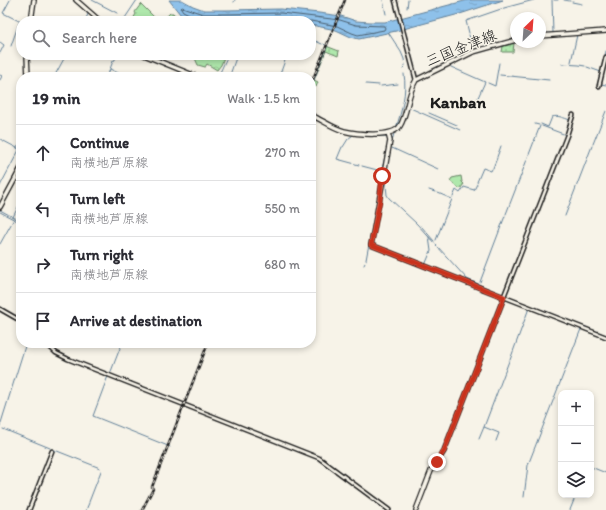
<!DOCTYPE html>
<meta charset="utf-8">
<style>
:root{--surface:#fff;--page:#f7f7f7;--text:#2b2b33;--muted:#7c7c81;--line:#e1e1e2}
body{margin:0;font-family:Itim,"Klee One",sans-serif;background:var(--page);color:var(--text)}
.controls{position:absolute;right:12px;bottom:12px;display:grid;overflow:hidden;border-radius:8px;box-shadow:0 2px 6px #0003}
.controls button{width:36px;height:36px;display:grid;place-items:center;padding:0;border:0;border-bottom:1px solid var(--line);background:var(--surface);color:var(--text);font:20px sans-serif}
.compass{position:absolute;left:510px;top:12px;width:36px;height:36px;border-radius:50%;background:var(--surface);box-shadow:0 2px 6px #0003;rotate:25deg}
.stop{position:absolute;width:12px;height:12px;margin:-9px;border:3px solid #c8321e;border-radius:50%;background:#fff}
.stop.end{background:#c8321e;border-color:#fff;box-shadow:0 1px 4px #0008}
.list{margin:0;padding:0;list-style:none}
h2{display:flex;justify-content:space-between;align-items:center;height:52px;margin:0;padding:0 16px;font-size:17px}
h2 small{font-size:13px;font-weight:400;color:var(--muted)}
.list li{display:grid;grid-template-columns:26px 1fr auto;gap:12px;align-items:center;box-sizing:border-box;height:56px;padding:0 16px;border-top:1px solid var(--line)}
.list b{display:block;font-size:15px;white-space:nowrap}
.list p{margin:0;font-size:13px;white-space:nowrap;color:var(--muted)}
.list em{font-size:13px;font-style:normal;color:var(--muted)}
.icon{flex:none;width:22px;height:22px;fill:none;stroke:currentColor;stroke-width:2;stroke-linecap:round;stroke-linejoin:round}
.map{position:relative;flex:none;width:606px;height:510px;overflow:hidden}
.search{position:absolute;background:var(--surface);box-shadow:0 2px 6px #0003;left:16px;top:16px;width:300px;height:44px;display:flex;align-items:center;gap:10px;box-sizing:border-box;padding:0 14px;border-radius:16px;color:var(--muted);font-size:15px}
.panel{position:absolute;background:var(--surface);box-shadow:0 2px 6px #0003;left:16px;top:72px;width:300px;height:276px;border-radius:16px}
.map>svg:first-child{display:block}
.grass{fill:url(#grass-dots);stroke:#668264}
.forest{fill:url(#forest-crowns);stroke:#668264}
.garden{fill:#afe8ac;stroke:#668264}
.water{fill:url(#water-ripples);stroke:#607f98}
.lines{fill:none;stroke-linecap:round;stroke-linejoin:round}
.shore{stroke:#4a5e6e;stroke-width:1}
.stream{stroke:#607f98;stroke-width:1}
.minor-casing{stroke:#1c1c1c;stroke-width:5.5}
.major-casing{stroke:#1c1c1c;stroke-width:6}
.minor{stroke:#f7f3e8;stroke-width:2.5}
.major{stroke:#f7f3e8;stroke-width:3.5}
.rail-casing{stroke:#1c1c1c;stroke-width:2.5}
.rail{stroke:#f7f3e8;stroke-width:1;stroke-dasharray:3;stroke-linecap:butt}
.route{stroke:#c8321e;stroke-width:5}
.labels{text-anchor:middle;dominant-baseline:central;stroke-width:3;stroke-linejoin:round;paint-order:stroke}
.street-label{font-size:15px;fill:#1c1c1c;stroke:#f7f3e8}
.quarter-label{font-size:17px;font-weight:bold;fill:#1c1c1c;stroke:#f7f3e8}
</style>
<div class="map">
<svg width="606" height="510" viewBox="0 0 606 510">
<defs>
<pattern id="grass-dots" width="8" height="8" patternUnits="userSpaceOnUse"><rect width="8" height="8" fill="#afe8ac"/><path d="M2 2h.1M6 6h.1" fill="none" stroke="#96c693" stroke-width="1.8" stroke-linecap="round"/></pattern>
<pattern id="forest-crowns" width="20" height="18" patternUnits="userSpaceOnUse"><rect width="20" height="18" fill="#afe8ac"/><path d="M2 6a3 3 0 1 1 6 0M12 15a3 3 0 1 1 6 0" fill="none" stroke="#96c693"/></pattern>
<pattern id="water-ripples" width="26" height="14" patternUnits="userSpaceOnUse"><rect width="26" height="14" fill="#8ec1ea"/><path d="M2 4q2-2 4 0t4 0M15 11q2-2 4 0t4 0" fill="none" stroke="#7aa5c8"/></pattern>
</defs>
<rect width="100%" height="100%" fill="#f7f3e8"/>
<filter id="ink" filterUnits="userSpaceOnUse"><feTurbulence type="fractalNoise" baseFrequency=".025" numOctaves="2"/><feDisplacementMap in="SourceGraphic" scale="8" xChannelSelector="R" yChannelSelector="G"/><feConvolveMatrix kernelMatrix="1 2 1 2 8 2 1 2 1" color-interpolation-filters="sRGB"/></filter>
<g filter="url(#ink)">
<g class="grass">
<path d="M 514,43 L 513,52 L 502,52 L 503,46 Z"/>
<path d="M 326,46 L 339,51 L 338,56 L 326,51 L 314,80 L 318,82 L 316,87 L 312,86 L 311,88 L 311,85 Z"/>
</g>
<g class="forest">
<path d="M 170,13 L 173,13 L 180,21 L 167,21 L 167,16 Z"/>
<path d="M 195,55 L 225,55 L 221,65 L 217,70 L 207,64 L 205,67 L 198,65 L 194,56 Z"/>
<path d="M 461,176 L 462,182 L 464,184 L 460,189 L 450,181 L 452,178 Z"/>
</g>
<path class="garden" d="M 141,4 L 158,21 L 135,21 L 133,19 L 136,14 L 135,12 Z"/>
<path class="water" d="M 169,0 L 182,0 L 193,6 L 204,10 L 227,10 L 281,9 L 319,13 L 341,16 L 356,21 L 370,22 L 385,22 L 468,0 L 503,0 L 463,13 L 396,31 L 359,39 L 351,37 L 336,30 L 311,25 L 311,21 L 192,20 L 180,14 Z"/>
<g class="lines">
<g class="shore">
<path d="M 195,21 L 193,16 L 183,11 L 181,8 L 182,7 L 203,14 L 227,14 L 281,13 L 340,20 L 356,25 L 384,26 L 385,28 L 384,30 L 358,35 L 352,33 L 337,26 L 311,21"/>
<path d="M 200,21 L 202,18 L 227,19 L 281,18 L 302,21"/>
</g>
<g class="stream">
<path d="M 10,0 L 3,13 L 21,22"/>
<path d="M 92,0 L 117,13"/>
<path d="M 383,0 L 386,14"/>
<path d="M 552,0 L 553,33"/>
<path d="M 554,0 L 558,0"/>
<path d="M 564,0 L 570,1"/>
<path d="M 234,2 L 235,0"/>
<path d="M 572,2 L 582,4"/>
<path d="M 407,8 L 408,0"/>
<path d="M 85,21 L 88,14"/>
<path d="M 123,21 L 137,0"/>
<path d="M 388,32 L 401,52 L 404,59 L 405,66 L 403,68"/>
<path d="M 469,33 L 466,21 L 504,8 L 534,0"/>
<path d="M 540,34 L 551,33"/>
<path d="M 469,35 L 474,50"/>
<path d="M 311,39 L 322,44"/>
<path d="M 0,42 L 4,45 L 0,53"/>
<path d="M 500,43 L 504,42"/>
<path d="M 324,44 L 325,45"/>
<path d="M 326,45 L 328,46"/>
<path d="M 11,46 L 19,23"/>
<path d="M 477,49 L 486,46 L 484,41"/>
<path d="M 571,62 L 577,35"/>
<path d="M 562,64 L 579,65 L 585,66"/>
<path d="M 451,67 L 485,82 L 476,102"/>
<path d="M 587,67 L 601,72 L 606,51"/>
<path d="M 110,69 L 126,77"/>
<path d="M 231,72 L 237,55"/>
<path d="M 604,72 L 601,84 L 606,85"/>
<path d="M 0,75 L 2,76 L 0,80"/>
<path d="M 500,75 L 549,80"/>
<path d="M 54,77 L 66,55"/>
<path d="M 107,77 L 113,61 L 115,60 L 115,55"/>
<path d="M 218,77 L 228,55"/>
<path d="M 279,77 L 287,55"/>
<path d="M 488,83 L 495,86 L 499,63"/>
<path d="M 366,84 L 379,85"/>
<path d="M 381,86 L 398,84"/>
<path d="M 311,87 L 327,47"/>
<path d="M 408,107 L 460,130"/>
<path d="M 429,113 L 457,125"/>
<path d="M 535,124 L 539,125"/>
<path d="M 541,124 L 548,127 L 552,117 C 558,115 564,118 570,120"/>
<path d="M 542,126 L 566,135"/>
<path d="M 396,128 C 402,110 407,92 404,74"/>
<path d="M 380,136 L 386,136"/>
<path d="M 387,137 L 388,144"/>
<path d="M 0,139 L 17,148"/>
<path d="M 593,144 L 606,111"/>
<path d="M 342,147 L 337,159 L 359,165"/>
<path d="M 343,147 L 348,139 L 353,135"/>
<path d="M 392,148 L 438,169"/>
<path d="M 389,155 L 394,133"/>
<path d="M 497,157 L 501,146"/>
<path d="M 362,166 L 381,171 L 380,189"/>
<path d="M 493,168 L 497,158"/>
<path d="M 382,170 L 387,147"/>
<path d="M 385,176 L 387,195 L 389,198 L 417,224 L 467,279 L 492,290"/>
<path d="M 477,182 L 483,168 L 491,171 L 492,169"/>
<path d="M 0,186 L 19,150 L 17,148 L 21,142"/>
<path d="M 429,190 L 435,192"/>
<path d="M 453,197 L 456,190 L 460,193 L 464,187 L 474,190 L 477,184"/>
<path d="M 0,210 L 13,217 L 21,201"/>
<path d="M 0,212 L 21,223"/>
<path d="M 506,214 L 540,126"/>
<path d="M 565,216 L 592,146"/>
<path d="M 13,217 L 21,221"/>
<path d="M 421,226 L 434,241"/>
<path d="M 436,240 L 452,199 L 438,193"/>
<path d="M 0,244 L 14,219"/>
<path d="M 366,260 L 374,217"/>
<path d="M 364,265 L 365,263"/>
<path d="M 425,265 L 431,251 L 429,237"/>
<path d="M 480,282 L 505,216"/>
<path d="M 506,296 L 606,335"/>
<path d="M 4,310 L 21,319"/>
<path d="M 510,360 L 529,308"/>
<path d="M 110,374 L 122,343"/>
<path d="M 108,376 L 93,416 L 168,446"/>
<path d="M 0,426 L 26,343"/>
<path d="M 484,427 L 509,361"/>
<path d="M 3,429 L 50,448"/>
<path d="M 479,439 L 484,427 L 499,433 L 496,441"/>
<path d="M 169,446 L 170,447"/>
<path d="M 52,449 L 100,468"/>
<path d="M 591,467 L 606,473"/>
<path d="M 524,497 L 528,465 L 581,329"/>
<path d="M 89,502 L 101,471"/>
<path d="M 86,510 L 89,503"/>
<path d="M 570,510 L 576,495"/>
</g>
<g class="minor-casing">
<g id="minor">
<path d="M 395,0 L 416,80"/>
<path d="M 599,86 L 606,57"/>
<path d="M 573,115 L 567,135 L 504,296 L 504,297 L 606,337"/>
<path d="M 0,309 L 21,321"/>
<path d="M 46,343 L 56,353 L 68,359 L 319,458 L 389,510"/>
<path d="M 29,510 L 52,451"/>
</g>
</g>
<g class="major-casing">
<g id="major">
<path d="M 76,0 L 100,21"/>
<path d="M 31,21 L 34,0"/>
<path d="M 540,36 L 606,31"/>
<path d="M 27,55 L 28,77"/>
<path d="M 144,55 L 198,77"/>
<path d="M 311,115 C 322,120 333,128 344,131 C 356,134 393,138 400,126 C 408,113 407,95 416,80 L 473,52 L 516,40"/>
<path d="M 388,133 L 390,141 L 371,245 L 504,297 L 444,451 L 431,471 L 416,510"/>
<path d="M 0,207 L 21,168"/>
</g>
</g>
<use href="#minor" class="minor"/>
<use href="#major" class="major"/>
<g class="rail-casing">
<g id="rail">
<path d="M 311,84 L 345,0"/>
<path d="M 142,510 L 153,489 L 152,487 L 208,343"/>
</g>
</g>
<use href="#rail" class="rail"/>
</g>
</g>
<g class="lines" filter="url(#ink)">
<path class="route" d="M 382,176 L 380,199 L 371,245 L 504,297 L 444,451 L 437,462"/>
</g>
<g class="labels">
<g class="street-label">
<text transform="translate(461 48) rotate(-22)">三国金津線</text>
</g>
<g class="quarter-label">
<text x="458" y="102">Kanban</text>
</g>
</g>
</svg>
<div class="controls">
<button>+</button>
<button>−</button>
<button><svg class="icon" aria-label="layers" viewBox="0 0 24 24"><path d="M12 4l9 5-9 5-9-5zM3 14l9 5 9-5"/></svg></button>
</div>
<svg class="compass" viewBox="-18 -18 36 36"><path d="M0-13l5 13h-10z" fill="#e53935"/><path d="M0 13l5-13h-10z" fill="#7c7c81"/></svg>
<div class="stop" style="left:382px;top:176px"></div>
<div class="stop end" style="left:437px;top:462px"></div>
<div class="search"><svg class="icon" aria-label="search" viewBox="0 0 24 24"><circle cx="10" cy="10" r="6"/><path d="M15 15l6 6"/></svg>Search here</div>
<section class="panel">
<h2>19 min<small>Walk · 1.5 km</small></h2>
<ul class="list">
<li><svg class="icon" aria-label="ahead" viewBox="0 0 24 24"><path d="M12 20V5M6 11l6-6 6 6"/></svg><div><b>Continue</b><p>南横地芦原線</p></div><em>270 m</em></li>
<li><svg class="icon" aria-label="left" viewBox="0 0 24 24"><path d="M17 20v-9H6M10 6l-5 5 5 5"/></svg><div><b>Turn left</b><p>南横地芦原線</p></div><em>550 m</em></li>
<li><svg class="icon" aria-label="right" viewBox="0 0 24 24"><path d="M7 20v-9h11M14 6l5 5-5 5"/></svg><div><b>Turn right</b><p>南横地芦原線</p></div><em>680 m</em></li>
<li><svg class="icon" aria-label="arrive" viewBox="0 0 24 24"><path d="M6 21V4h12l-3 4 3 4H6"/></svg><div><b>Arrive at destination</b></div></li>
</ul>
</section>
</div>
